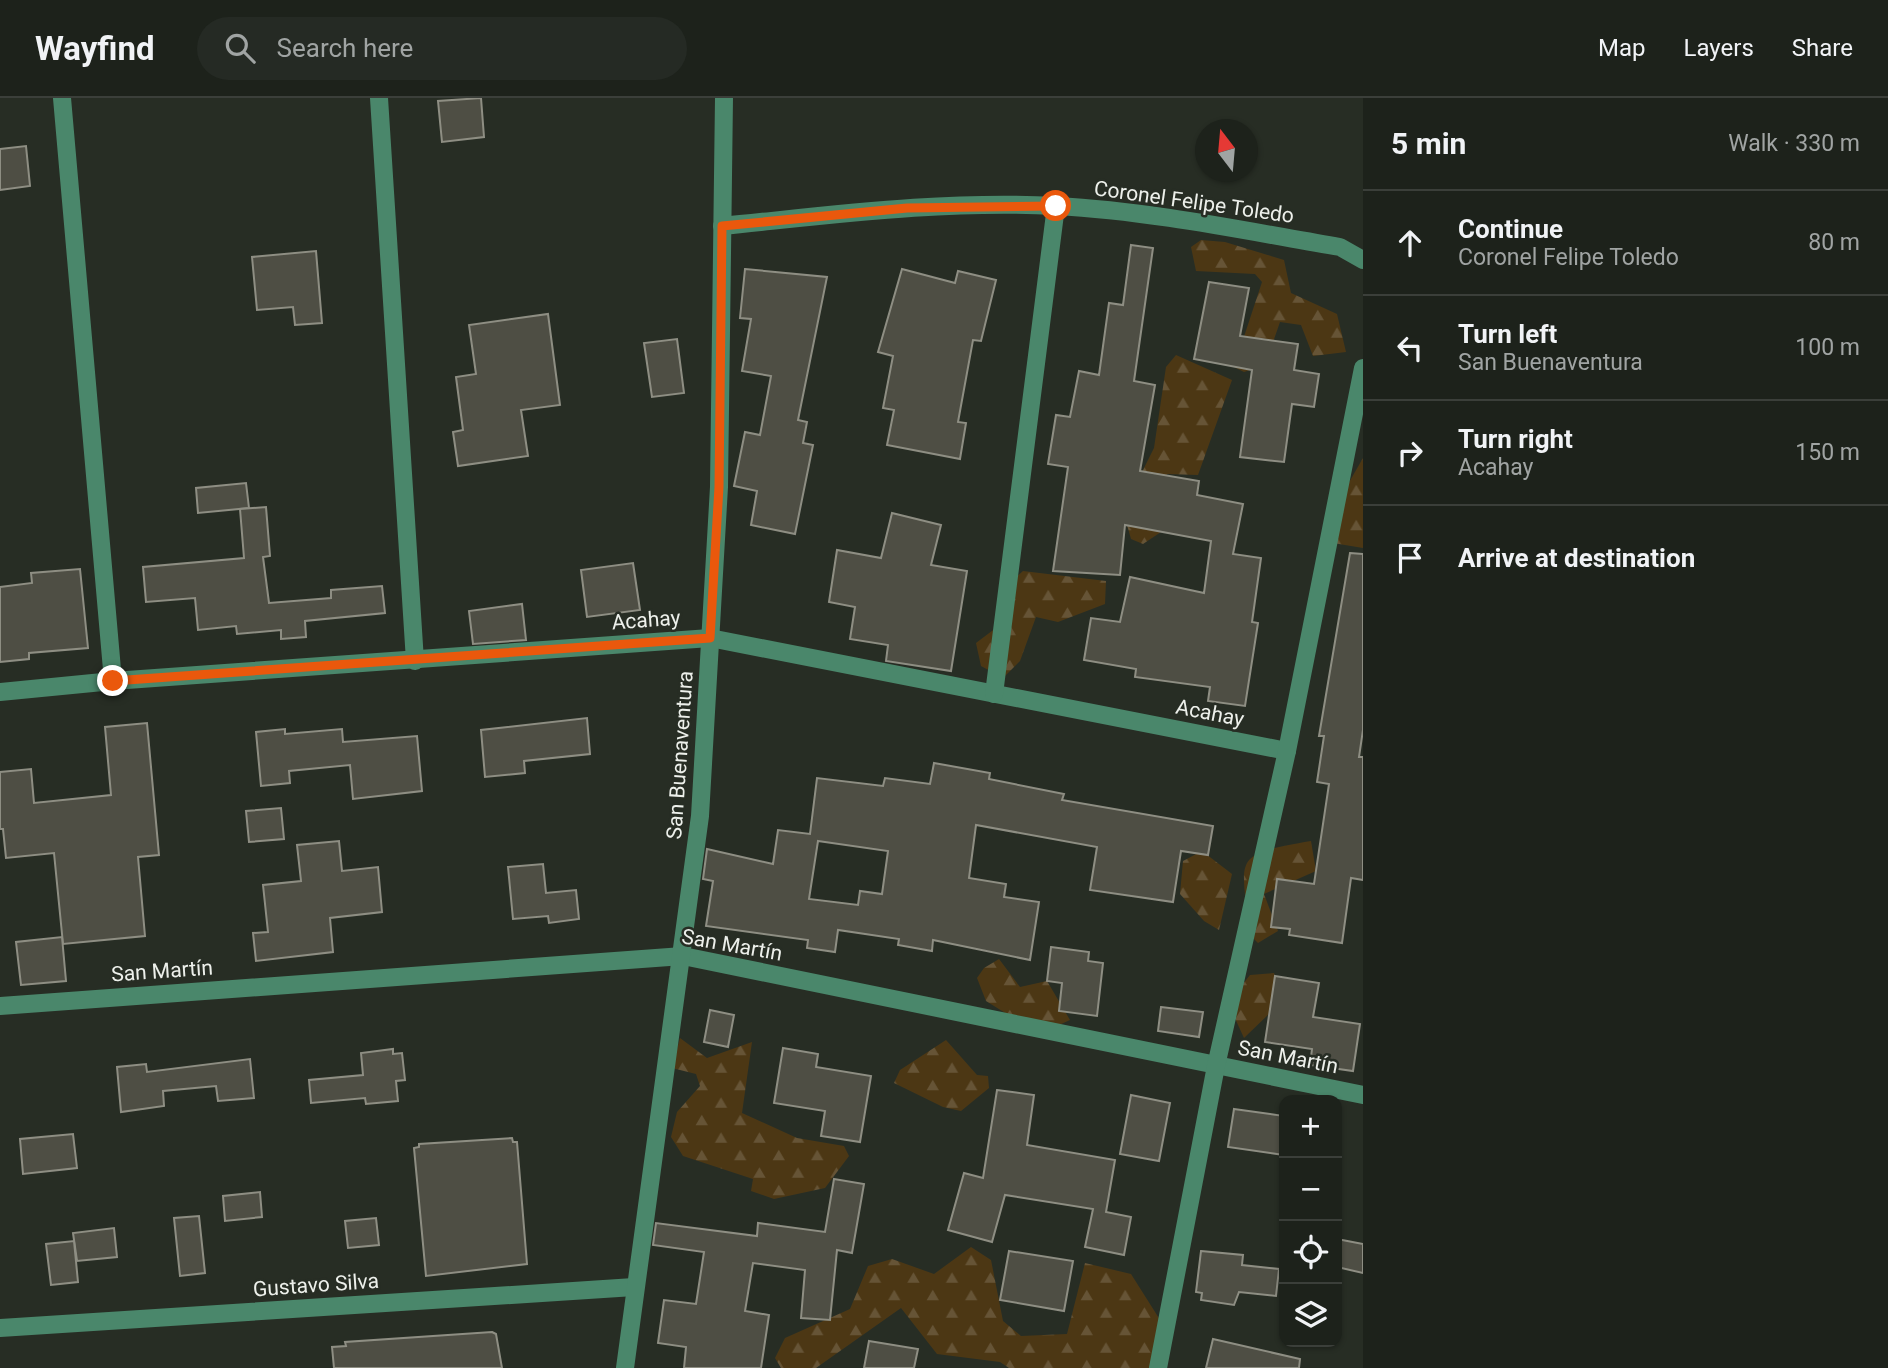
<!DOCTYPE html>
<meta charset="utf-8">
<style>
:root{--surface:#1d221b;--page:#252a24;--text:#f1f3f6;--muted:#a0a4a3;--line:#3b3f3a}
body{margin:0;font-family:Roboto,sans-serif;background:var(--page);color:var(--text)}
.controls{position:absolute;right:21px;bottom:21px;display:grid;overflow:hidden;border-radius:14px;box-shadow:0 2px 5px #0004}
.controls button{width:63px;height:63px;display:grid;place-items:center;padding:0;border:0;border-bottom:2px solid var(--line);background:var(--surface);color:var(--text);font:35px sans-serif}
.compass{position:absolute;left:1195px;top:21px;width:63px;height:63px;border-radius:50%;background:var(--surface);box-shadow:0 2px 5px #0004;rotate:344deg}
.stop{position:absolute;width:21px;height:21px;margin:-16px;border:5px solid #ea580c;border-radius:50%;background:#fff}
.stop.end{background:#ea580c;border-color:#fff;box-shadow:0 2px 7px #0008}
.list{margin:0;padding:0;list-style:none}
h2{display:flex;justify-content:space-between;align-items:center;height:91px;margin:0;padding:0 28px;font-size:30px}
h2 small{font-size:23px;font-weight:400;color:var(--muted)}
.list li{display:grid;grid-template-columns:46px 1fr auto;gap:21px;align-items:center;box-sizing:border-box;height:105px;padding:0 28px;border-top:2px solid var(--line)}
.list b{display:block;font-size:26px;white-space:nowrap}
.list p{margin:0;font-size:23px;white-space:nowrap;color:var(--muted)}
.list em{font-size:23px;font-style:normal;color:var(--muted)}
.icon{flex:none;width:38px;height:38px;fill:none;stroke:currentColor;stroke-width:2;stroke-linecap:round;stroke-linejoin:round}
.map{position:relative;flex:none;width:1363px;height:1270px;overflow:hidden}
header{display:flex;align-items:center;gap:42px;box-sizing:border-box;height:98px;padding:0 35px;background:var(--surface);border-bottom:2px solid var(--line)}
header strong{font-size:33px}
nav{display:flex;gap:38px;margin-inline-start:auto;font-size:24px}
.search{width:490px;height:63px;background:var(--page);display:flex;align-items:center;gap:18px;box-sizing:border-box;padding:0 24px;border-radius:38px;color:var(--muted);font-size:26px}
main{display:flex}
aside{flex:1;background:var(--surface)}
.map>svg:first-child{display:block}
.forest{fill:url(#forest-firs)}
.building{fill:#4e4e44;stroke:#8e8e83;stroke-width:2;fill-rule:evenodd}
.lines{fill:none;stroke-linecap:round;stroke-linejoin:round}
.minor{stroke:#4a876b;stroke-width:18}
.route{stroke:#ea580c;stroke-width:9}
.labels{text-anchor:middle;dominant-baseline:central;stroke-width:5;stroke-linejoin:round;paint-order:stroke}
.street-label{font-size:21px;fill:#edf0eb;stroke:#272d24}
</style>
<header>
<strong>Wayfind</strong>
<div class="search"><svg class="icon" aria-label="search" viewBox="0 0 24 24"><circle cx="10" cy="10" r="6"/><path d="M15 15l6 6"/></svg>Search here</div>
<nav><a>Map</a><a>Layers</a><a>Share</a></nav>
</header>
<main>
<div class="map">
<svg width="1363" height="1270" viewBox="0 0 1363 1270">
<defs>
<pattern id="forest-firs" width="22" height="20" patternUnits="userSpaceOnUse" patternTransform="scale(1.75)"><rect width="22" height="20" fill="#4c3714"/><path d="M5 1l3.5 6h-7zM16 11l3.5 6h-7z" fill="#665436"/></pattern>
</defs>
<rect width="100%" height="100%" fill="#272d24"/>
<g class="forest">
<path d="M 1201,142 L 1225,144 L 1284,162 L 1291,195 L 1337,216 L 1346,254 L 1313,258 L 1301,227 L 1280,224 L 1265,267 L 1244,274 L 1234,269 L 1262,184 L 1255,176 L 1196,173 L 1191,149 Z"/>
<path d="M 1176,257 L 1232,282 L 1198,377 L 1167,376 L 1161,434 L 1143,446 L 1131,441 L 1125,420 L 1139,380 L 1154,350 L 1166,269 Z"/>
<path d="M 1363,360 L 1363,450 L 1327,444 L 1328,421 Z"/>
<path d="M 1023,473 L 1106,483 L 1105,506 L 1058,524 L 1036,519 L 1020,563 L 1003,580 L 981,568 L 976,545 L 1013,517 L 1013,482 Z"/>
<path d="M 1311,743 L 1316,773 L 1264,796 L 1278,833 L 1258,845 L 1249,836 C 1243,759 1228,757 1311,743 Z"/>
<path d="M 1202,753 L 1232,776 L 1219,832 L 1204,823 L 1180,796 L 1183,763 Z"/>
<path d="M 999,861 L 1020,889 L 1047,883 L 1070,922 L 1039,936 L 986,903 L 977,880 L 984,870 Z"/>
<path d="M 1274,875 L 1281,897 L 1272,913 L 1244,940 L 1228,905 L 1250,877 Z"/>
<path d="M 680,940 L 707,960 L 752,944 L 742,1015 L 797,1040 L 844,1048 L 849,1058 L 825,1090 L 774,1101 L 751,1093 L 753,1081 L 683,1058 L 671,1039 L 677,1014 L 700,988 L 696,976 L 672,970 Z"/>
<path d="M 946,942 L 977,977 L 988,978 L 989,990 L 961,1013 L 943,1009 L 894,985 L 900,972 Z"/>
<path d="M 971,1149 L 991,1162 L 1003,1223 L 1021,1238 L 1067,1236 L 1085,1165 L 1131,1176 L 1162,1225 L 1151,1270 L 1009,1270 L 1000,1264 L 937,1256 L 901,1210 L 816,1270 L 781,1270 L 775,1260 L 785,1240 L 850,1211 L 868,1168 L 892,1161 L 934,1176 Z"/>
</g>
<g class="building">
<path d="M 481,0 L 484,39 L 442,44 L 438,3 Z"/>
<path d="M 26,48 L 30,88 L 0,92 L 0,51 Z"/>
<path d="M 1131,147 L 1153,150 L 1134,283 L 1155,287 L 1140,373 L 1199,383 L 1197,397 L 1243,406 L 1233,456 L 1261,460 L 1252,524 L 1258,525 L 1245,608 L 1208,603 L 1210,589 L 1135,579 L 1136,571 L 1084,562 L 1091,520 L 1120,524 L 1130,479 L 1204,495 L 1211,443 L 1125,427 L 1120,477 L 1053,473 L 1068,369 L 1048,366 L 1056,317 L 1070,319 L 1079,273 L 1099,277 L 1109,205 L 1123,207 Z"/>
<path d="M 316,153 L 322,225 L 295,227 L 293,209 L 257,212 L 252,159 Z"/>
<path d="M 745,171 L 827,179 L 798,322 L 807,324 L 803,345 L 813,347 L 795,436 L 751,427 L 757,393 L 734,388 L 745,334 L 760,337 L 771,278 L 742,273 L 751,221 L 740,220 Z"/>
<path d="M 902,171 L 955,185 L 958,173 L 996,182 L 981,243 L 973,242 L 958,324 L 966,325 L 960,361 L 887,347 L 894,312 L 883,310 L 893,258 L 878,254 Z"/>
<path d="M 1209,184 L 1249,190 L 1240,238 L 1298,246 L 1294,272 L 1319,276 L 1314,309 L 1292,306 L 1284,364 L 1240,359 L 1252,272 L 1194,261 Z"/>
<path d="M 548,216 L 560,307 L 521,312 L 528,358 L 458,368 L 453,334 L 463,332 L 456,279 L 476,276 L 469,227 Z"/>
<path d="M 677,241 L 684,295 L 652,299 L 644,245 Z"/>
<path d="M 246,385 L 249,410 L 198,415 L 196,390 Z"/>
<path d="M 266,409 L 270,458 L 263,459 L 269,505 L 331,500 L 331,492 L 382,488 L 385,515 L 305,523 L 306,539 L 281,541 L 281,532 L 237,536 L 236,528 L 198,532 L 195,500 L 146,504 L 143,469 L 244,460 L 240,411 Z"/>
<path d="M 892,415 L 941,427 L 931,467 L 967,473 L 951,573 L 886,563 L 888,547 L 850,541 L 855,509 L 829,504 L 837,452 L 881,460 Z"/>
<path d="M 1350,455 L 1363,456 L 1363,632 L 1359,659 L 1363,659 L 1363,782 L 1351,780 L 1342,845 L 1289,837 L 1290,831 L 1271,829 L 1277,781 L 1314,786 L 1329,686 L 1317,684 L 1324,638 L 1319,638 Z"/>
<path d="M 633,465 L 640,512 L 587,519 L 581,472 Z"/>
<path d="M 80,471 L 88,550 L 29,555 L 29,561 L 0,564 L 0,489 L 32,485 L 31,475 Z"/>
<path d="M 522,506 L 526,542 L 473,546 L 469,513 Z"/>
<path d="M 587,620 L 590,656 L 524,663 L 525,675 L 485,679 L 481,632 Z"/>
<path d="M 147,625 L 159,757 L 138,759 L 145,838 L 63,846 L 54,755 L 6,760 L 3,731 L 0,731 L 0,674 L 31,671 L 34,705 L 111,697 L 105,629 Z"/>
<path d="M 285,631 L 285,636 L 342,631 L 343,644 L 417,638 L 422,693 L 353,701 L 350,667 L 289,673 L 290,685 L 261,688 L 256,634 Z"/>
<path d="M 934,665 L 990,675 L 989,681 L 1064,696 L 1062,702 L 1213,728 L 1208,757 L 1181,753 L 1173,804 L 1090,792 L 1097,749 L 976,727 L 969,780 L 1006,786 L 1004,799 L 1039,804 L 1030,862 L 933,842 L 932,853 L 898,847 L 899,841 L 838,832 L 835,854 L 807,850 L 808,842 L 706,828 L 713,783 L 703,781 L 707,751 L 773,766 L 778,732 L 810,736 L 817,680 L 883,688 L 885,680 L 930,686 ZM 818,743 L 888,753 L 882,796 L 860,793 L 858,807 L 809,801 Z"/>
<path d="M 281,710 L 284,741 L 249,744 L 246,713 Z"/>
<path d="M 339,743 L 342,773 L 378,769 L 382,814 L 330,820 L 333,854 L 256,863 L 253,835 L 268,834 L 263,787 L 301,783 L 297,747 Z"/>
<path d="M 543,766 L 546,795 L 576,792 L 579,821 L 549,825 L 548,818 L 513,821 L 508,769 Z"/>
<path d="M 62,839 L 66,883 L 21,887 L 16,844 Z"/>
<path d="M 1051,849 L 1089,854 L 1088,863 L 1103,865 L 1097,918 L 1059,913 L 1062,885 L 1047,883 Z"/>
<path d="M 1275,878 L 1319,885 L 1313,919 L 1360,926 L 1353,973 L 1310,967 L 1312,951 L 1265,944 Z"/>
<path d="M 1161,909 L 1203,914 L 1199,939 L 1158,933 Z"/>
<path d="M 710,912 L 734,917 L 728,949 L 704,944 Z"/>
<path d="M 783,950 L 818,956 L 816,969 L 871,978 L 860,1044 L 821,1038 L 825,1013 L 774,1005 Z"/>
<path d="M 393,951 L 393,956 L 402,955 L 405,982 L 396,983 L 398,1003 L 366,1006 L 365,1000 L 311,1005 L 309,982 L 363,977 L 361,955 Z"/>
<path d="M 250,961 L 254,1000 L 218,1003 L 216,988 L 163,993 L 164,1008 L 121,1014 L 117,969 L 146,966 L 147,974 Z"/>
<path d="M 997,992 L 1034,997 L 1027,1047 L 1115,1062 L 1106,1114 L 1131,1119 L 1124,1157 L 1085,1149 L 1093,1111 L 1005,1097 L 992,1144 L 948,1132 L 964,1075 L 983,1080 Z"/>
<path d="M 1131,997 L 1170,1005 L 1159,1063 L 1120,1056 Z"/>
<path d="M 1234,1011 L 1284,1018 L 1284,1057 L 1228,1049 Z"/>
<path d="M 73,1036 L 77,1070 L 23,1076 L 20,1041 Z"/>
<path d="M 512,1040 L 513,1044 L 517,1044 L 527,1166 L 426,1178 L 414,1050 L 419,1049 L 419,1046 Z"/>
<path d="M 834,1081 L 864,1086 L 852,1155 L 837,1152 L 830,1222 L 801,1220 L 805,1172 L 753,1165 L 745,1213 L 769,1217 L 761,1270 L 684,1270 L 686,1249 L 658,1245 L 664,1202 L 696,1206 L 704,1154 L 653,1147 L 656,1125 L 757,1138 L 758,1125 L 825,1134 Z"/>
<path d="M 260,1094 L 262,1119 L 225,1123 L 223,1098 Z"/>
<path d="M 199,1118 L 205,1175 L 180,1178 L 174,1120 Z"/>
<path d="M 376,1120 L 379,1147 L 348,1150 L 345,1123 Z"/>
<path d="M 114,1130 L 117,1159 L 77,1163 L 73,1135 Z"/>
<path d="M 1337,1141 L 1363,1146 L 1363,1175 L 1337,1169 Z"/>
<path d="M 74,1143 L 78,1184 L 51,1187 L 46,1146 Z"/>
<path d="M 1009,1153 L 1073,1163 L 1064,1213 L 1000,1202 Z"/>
<path d="M 1201,1153 L 1243,1157 L 1242,1167 L 1279,1171 L 1276,1198 L 1239,1194 L 1234,1207 L 1201,1202 L 1202,1195 L 1196,1194 Z"/>
<path d="M 492,1234 L 496,1236 L 502,1270 L 334,1270 L 332,1249 L 346,1248 L 345,1244 Z"/>
<path d="M 1213,1241 L 1300,1261 L 1299,1270 L 1206,1270 Z"/>
<path d="M 869,1243 L 918,1251 L 914,1270 L 864,1270 Z"/>
</g>
<g class="lines">
<g class="minor">
<path d="M 62,0 L 113,583"/>
<path d="M 379,0 L 415,563"/>
<path d="M 722,128 C 832,117 945,102 1056,108 C 1151,113 1246,133 1340,149 L 1363,162"/>
<path d="M 0,594 L 113,583 L 710,540 L 1287,653"/>
<path d="M 994,596 L 1056,108"/>
<path d="M 0,908 L 683,858 L 1363,997"/>
<path d="M 0,1230 L 634,1189"/>
<path d="M 625,1270 L 700,718 L 719,389 L 724,0"/>
<path d="M 1158,1270 L 1216,968 L 1287,653 L 1363,270"/>
</g>
</g>
<g class="lines">
<path class="route" d="M 113,583 L 710,540 L 719,389 L 722,128 L 907,110 L 1056,108"/>
</g>
<g class="labels">
<g class="street-label">
<text transform="translate(1194 104) rotate(8)">Coronel Felipe Toledo</text>
<text transform="translate(646 522) rotate(-4)">Acahay</text>
<text transform="translate(1210 615) rotate(11)">Acahay</text>
<text transform="translate(680 657) rotate(-86)">San Buenaventura</text>
<text transform="translate(732 847) rotate(10)">San Martín</text>
<text transform="translate(162 873) rotate(-4)">San Martín</text>
<text transform="translate(1288 959) rotate(11)">San Martín</text>
<text transform="translate(316 1187) rotate(-4)">Gustavo Silva</text>
</g>
</g>
</svg>
<div class="controls">
<button>+</button>
<button>−</button>
<button><svg class="icon" aria-label="locate" viewBox="0 0 24 24"><circle cx="12" cy="12" r="6"/><path d="M12 2v4M12 18v4M2 12h4M18 12h4"/></svg></button>
<button><svg class="icon" aria-label="layers" viewBox="0 0 24 24"><path d="M12 4l9 5-9 5-9-5zM3 14l9 5 9-5"/></svg></button>
</div>
<svg class="compass" viewBox="-18 -18 36 36"><path d="M0-13l5 13h-10z" fill="#e53935"/><path d="M0 13l5-13h-10z" fill="#a0a4a3"/></svg>
<div class="stop" style="left:1056px;top:108px"></div>
<div class="stop end" style="left:113px;top:583px"></div>
</div>
<aside>
<h2>5 min<small>Walk · 330 m</small></h2>
<ul class="list">
<li><svg class="icon" aria-label="ahead" viewBox="0 0 24 24"><path d="M12 20V5M6 11l6-6 6 6"/></svg><div><b>Continue</b><p>Coronel Felipe Toledo</p></div><em>80 m</em></li>
<li><svg class="icon" aria-label="left" viewBox="0 0 24 24"><path d="M17 20v-9H6M10 6l-5 5 5 5"/></svg><div><b>Turn left</b><p>San Buenaventura</p></div><em>100 m</em></li>
<li><svg class="icon" aria-label="right" viewBox="0 0 24 24"><path d="M7 20v-9h11M14 6l5 5-5 5"/></svg><div><b>Turn right</b><p>Acahay</p></div><em>150 m</em></li>
<li><svg class="icon" aria-label="arrive" viewBox="0 0 24 24"><path d="M6 21V4h12l-3 4 3 4H6"/></svg><div><b>Arrive at destination</b></div></li>
</ul>
</aside>
</main>
